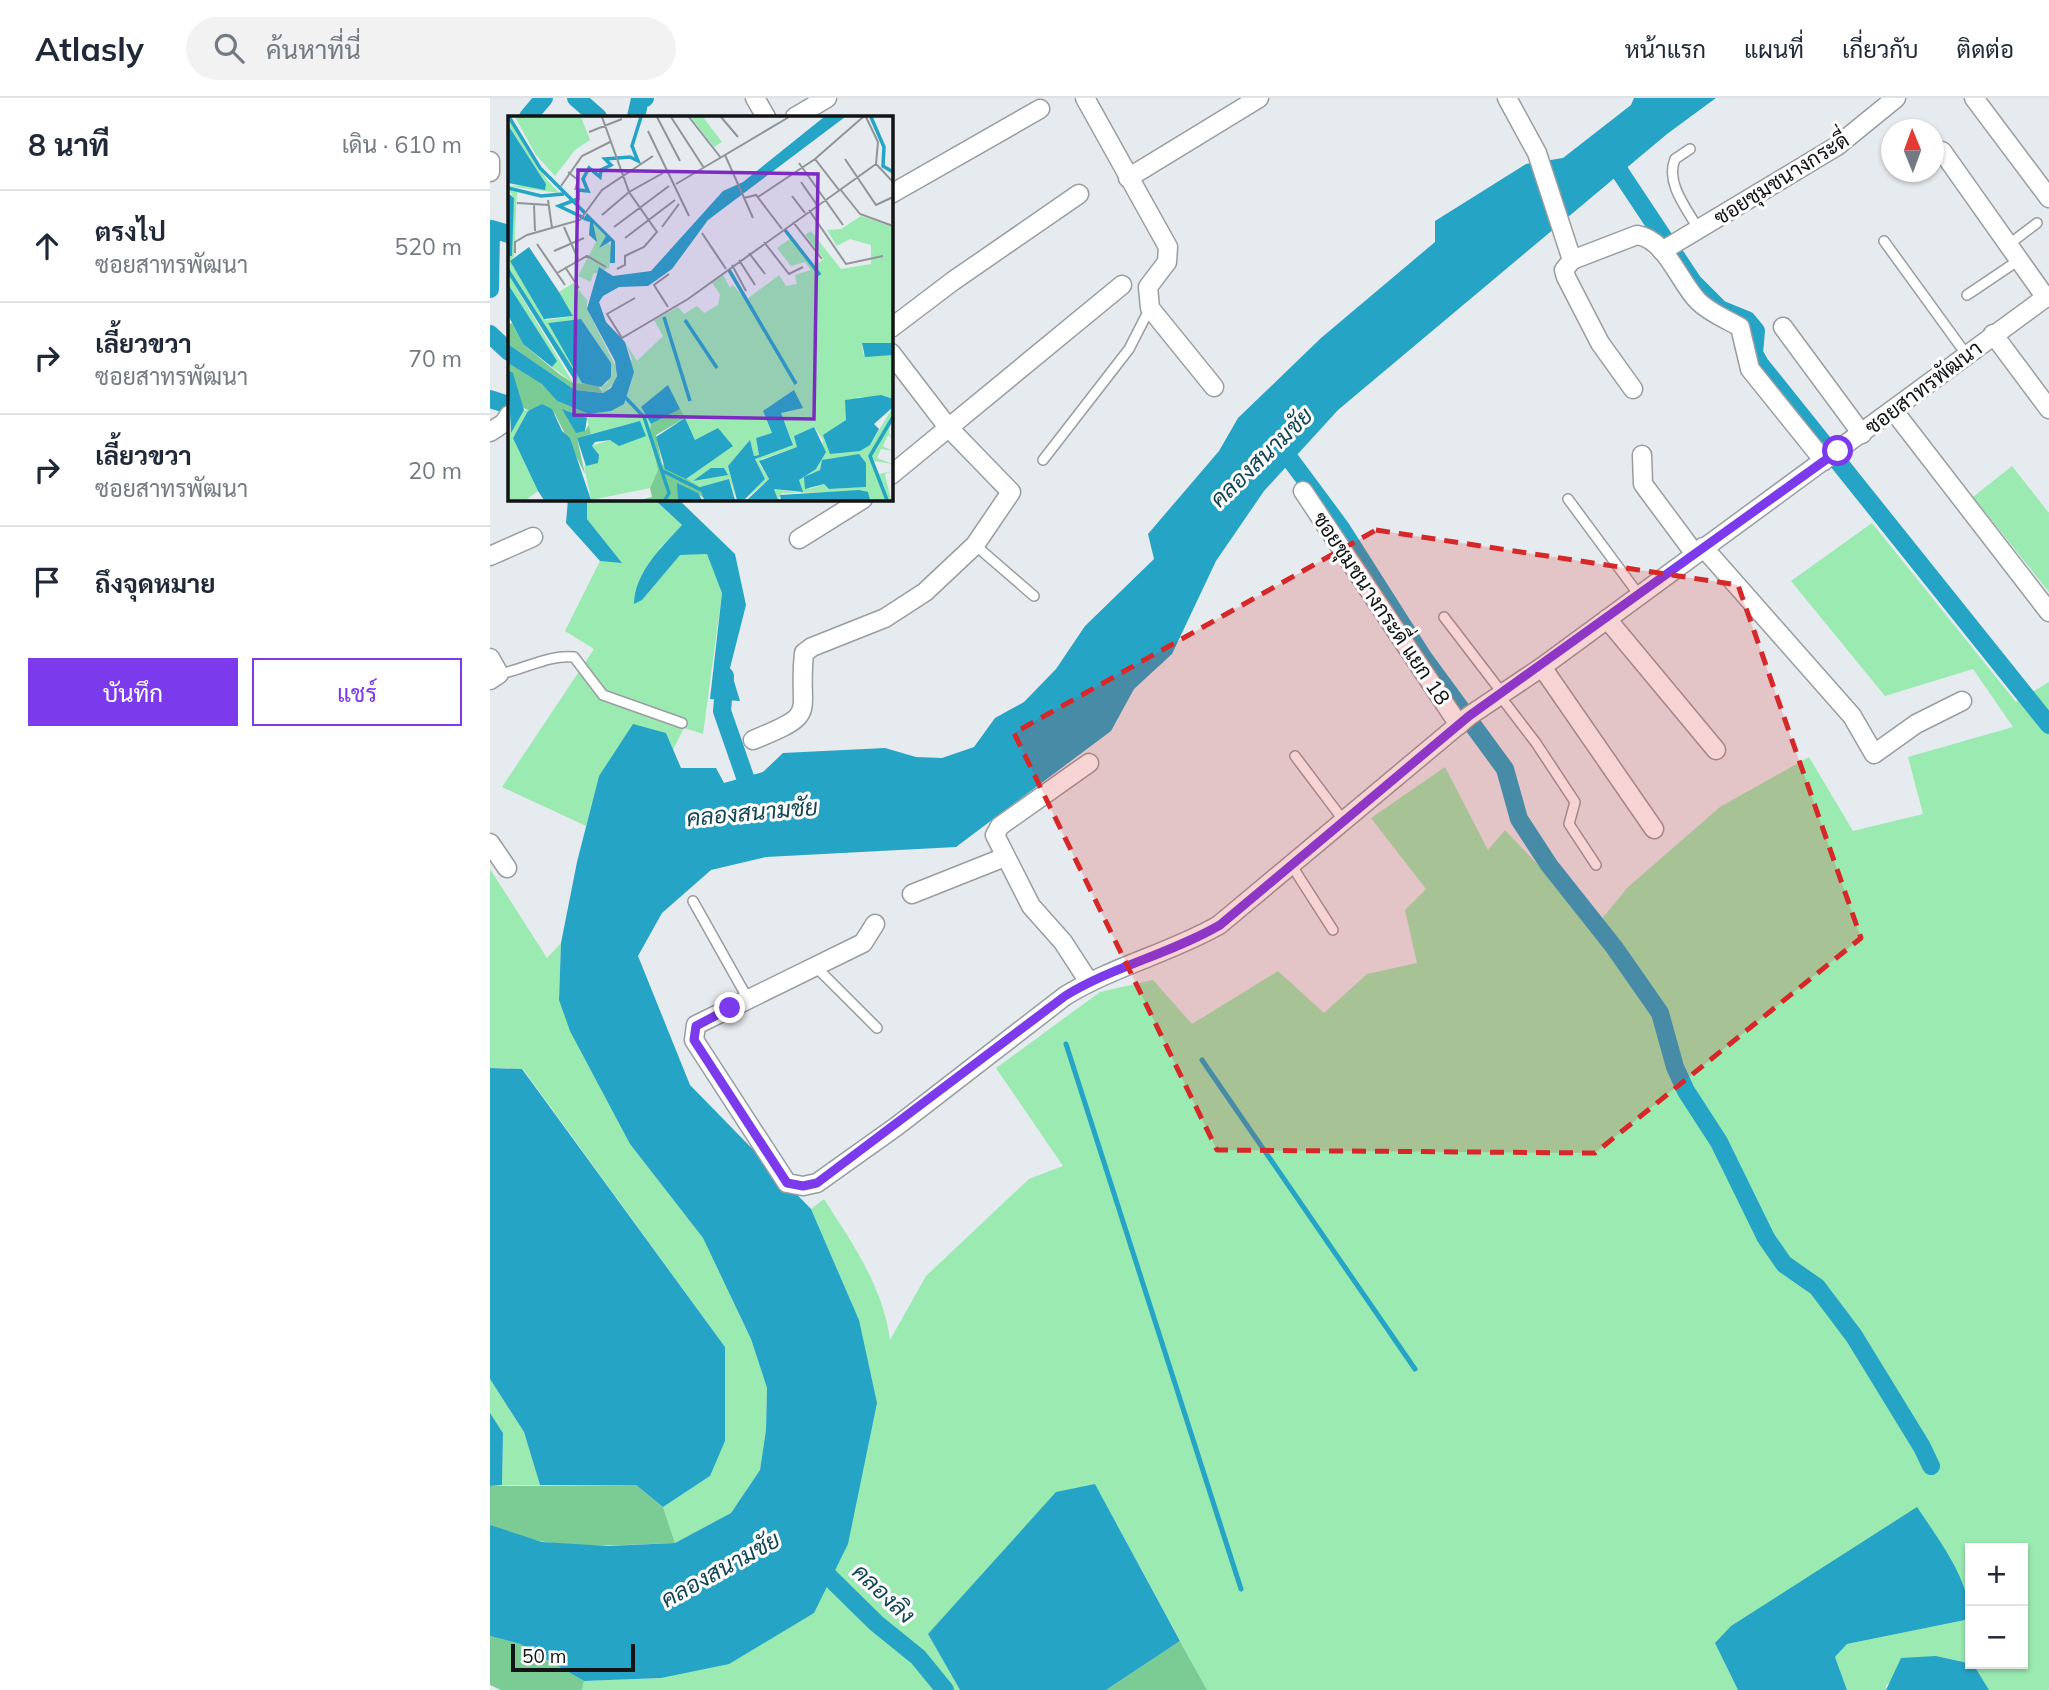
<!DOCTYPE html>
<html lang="th">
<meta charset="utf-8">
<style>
:root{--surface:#fff;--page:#f2f2f3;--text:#1f2937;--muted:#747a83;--line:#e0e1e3;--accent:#7c3aed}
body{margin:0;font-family:Mulish,Sarabun,sans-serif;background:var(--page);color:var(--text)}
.controls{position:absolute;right:21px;bottom:21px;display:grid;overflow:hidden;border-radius:0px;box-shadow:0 2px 5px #0004}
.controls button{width:63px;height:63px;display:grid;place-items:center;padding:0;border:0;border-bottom:2px solid var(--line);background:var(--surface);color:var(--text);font:35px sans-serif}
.compass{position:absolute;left:1391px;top:21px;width:63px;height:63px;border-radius:50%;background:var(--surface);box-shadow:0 2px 5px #0004;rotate:359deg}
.scale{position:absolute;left:21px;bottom:18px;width:124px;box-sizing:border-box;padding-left:7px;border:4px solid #121415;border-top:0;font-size:19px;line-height:24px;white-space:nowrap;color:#121415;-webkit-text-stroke:5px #fff;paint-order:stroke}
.stop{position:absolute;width:21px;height:21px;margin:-16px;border:5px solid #7c3aed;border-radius:50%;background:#fff}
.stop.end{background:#7c3aed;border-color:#fff;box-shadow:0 2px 7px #0008}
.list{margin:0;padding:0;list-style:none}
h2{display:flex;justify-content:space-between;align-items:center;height:91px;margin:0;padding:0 28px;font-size:30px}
h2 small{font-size:23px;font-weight:400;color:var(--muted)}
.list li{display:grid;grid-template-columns:46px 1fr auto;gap:21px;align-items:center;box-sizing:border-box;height:112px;padding:0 28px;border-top:2px solid var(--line)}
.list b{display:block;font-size:26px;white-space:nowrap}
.list p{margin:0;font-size:23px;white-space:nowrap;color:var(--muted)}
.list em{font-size:23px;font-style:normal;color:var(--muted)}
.actions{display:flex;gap:14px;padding:21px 28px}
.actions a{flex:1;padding:16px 0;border:2px solid var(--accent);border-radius:0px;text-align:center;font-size:24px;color:var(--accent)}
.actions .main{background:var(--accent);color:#fff}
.icon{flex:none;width:38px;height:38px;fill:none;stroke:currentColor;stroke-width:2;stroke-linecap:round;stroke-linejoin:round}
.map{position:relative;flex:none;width:1559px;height:1592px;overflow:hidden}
header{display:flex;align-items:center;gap:42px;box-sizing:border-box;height:98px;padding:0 35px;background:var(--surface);border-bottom:2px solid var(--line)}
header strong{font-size:33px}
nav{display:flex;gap:38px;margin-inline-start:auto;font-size:24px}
.search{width:490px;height:63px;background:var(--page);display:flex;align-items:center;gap:18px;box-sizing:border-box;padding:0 24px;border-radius:38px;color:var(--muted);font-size:26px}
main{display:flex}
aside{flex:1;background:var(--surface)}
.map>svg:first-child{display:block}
.green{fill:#9beab2}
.forest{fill:#7acc94}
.water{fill:#25a4c6}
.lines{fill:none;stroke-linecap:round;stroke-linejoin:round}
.stream{stroke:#25a4c6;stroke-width:5}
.canal{stroke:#25a4c6;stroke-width:18}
.service-casing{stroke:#999da2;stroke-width:12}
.minor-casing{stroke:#999da2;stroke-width:21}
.service{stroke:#fff;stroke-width:9}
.minor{stroke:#fff;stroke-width:18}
.route{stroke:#7c3aed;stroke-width:9}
.marked{fill:#d62828;fill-opacity:0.2;stroke:#d62828;stroke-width:5;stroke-dasharray:14 9;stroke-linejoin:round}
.labels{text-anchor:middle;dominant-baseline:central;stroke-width:6;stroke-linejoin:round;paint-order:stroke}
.street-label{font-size:21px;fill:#121415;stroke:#fff}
.water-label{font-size:23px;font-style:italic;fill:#144755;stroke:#fff}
.inset-river{fill:none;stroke:#25a4c6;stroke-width:3.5}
.inset-road{fill:none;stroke:#919598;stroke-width:2}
.view{fill:#7b2cbf;fill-opacity:0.15;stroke:#7b2cbf;stroke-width:3.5}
.inset-edge{fill:none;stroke:#121415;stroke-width:3.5}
</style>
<header>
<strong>Atlasly</strong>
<div class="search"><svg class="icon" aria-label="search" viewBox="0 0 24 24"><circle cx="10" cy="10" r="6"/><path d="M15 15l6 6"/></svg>ค้นหาที่นี่</div>
<nav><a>หน้าแรก</a><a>แผนที่</a><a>เกี่ยวกับ</a><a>ติดต่อ</a></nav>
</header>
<main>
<aside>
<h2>8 นาที<small>เดิน · 610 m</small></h2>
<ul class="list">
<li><svg class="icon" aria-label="ahead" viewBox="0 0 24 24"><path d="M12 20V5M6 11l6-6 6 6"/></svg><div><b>ตรงไป</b><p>ซอยสาทรพัฒนา</p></div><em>520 m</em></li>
<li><svg class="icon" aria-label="right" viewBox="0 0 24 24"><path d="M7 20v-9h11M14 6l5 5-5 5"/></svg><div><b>เลี้ยวขวา</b><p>ซอยสาทรพัฒนา</p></div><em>70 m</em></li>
<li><svg class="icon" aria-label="right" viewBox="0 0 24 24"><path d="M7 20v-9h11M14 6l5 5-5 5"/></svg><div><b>เลี้ยวขวา</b><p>ซอยสาทรพัฒนา</p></div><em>20 m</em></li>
<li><svg class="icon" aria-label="arrive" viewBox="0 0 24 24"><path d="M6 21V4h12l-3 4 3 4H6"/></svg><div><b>ถึงจุดหมาย</b></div></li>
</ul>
<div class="actions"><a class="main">บันทึก</a><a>แชร์</a></div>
</aside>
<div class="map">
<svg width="1559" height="1592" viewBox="0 0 1559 1592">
<rect width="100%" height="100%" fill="#e6ebef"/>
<g class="green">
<path d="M 1522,368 L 1559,415 L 1559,494 L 1483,399 Z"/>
<path d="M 97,401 L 164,401 L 192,427 L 170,450 L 152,502 L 190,456 L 217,455 L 232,495 L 213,636 L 194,630 L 183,652 L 176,635 L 109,678 L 96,728 L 12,689 L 104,551 L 75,533 L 110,463 L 131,464 L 97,421 Z"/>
<path d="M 1382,425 L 1526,604 L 1559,584 L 1559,1592 L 1499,1592 L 1482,1566 L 1533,1566 L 1533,1450 L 1480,1450 L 1480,1505 L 1455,1452 L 1226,1546 L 1248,1592 L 717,1592 L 605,1386 L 438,1536 L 470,1592 L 92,1592 L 94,1583 L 171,1580 L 369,1222 L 321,1111 L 334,1101 C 363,1146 393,1189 400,1242 L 436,1178 L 539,1081 L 573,1068 L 506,970 L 610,894 L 663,882 L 702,926 L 788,873 L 834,915 L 877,876 L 927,865 L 915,812 L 936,791 L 881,720 L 955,669 L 998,752 L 1015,732 L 1106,828 L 1138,789 L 1230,709 L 1319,659 L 1363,733 L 1433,716 L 1418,659 L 1523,629 L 1483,571 L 1395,598 L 1301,483 Z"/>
<path d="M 0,771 L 57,860 L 71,845 L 69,902 L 140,1046 L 213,1140 L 261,1241 L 277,1290 L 276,1332 L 270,1372 L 241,1415 L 185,1445 L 173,1409 L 220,1378 L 235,1249 L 33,971 L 0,970 Z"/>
<path d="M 0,1281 L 34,1334 L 50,1387 L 12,1387 L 13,1335 L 0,1315 Z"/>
<path d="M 1480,1521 L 1480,1565 L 1446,1558 L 1396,1587 L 1396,1592 L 1357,1592 L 1345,1559 L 1357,1546 Z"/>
</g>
<g class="forest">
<path d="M 146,1387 L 173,1409 L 185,1445 C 125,1447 55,1455 0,1427 L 0,1388 Z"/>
<path d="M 0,1538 L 30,1546 L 94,1583 L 92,1592 L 11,1592 L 0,1587 Z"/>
<path d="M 690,1543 L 717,1592 L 616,1592 Z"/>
</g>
<g class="water">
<path d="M 1144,0 L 1226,0 L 1177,36 L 848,312 L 774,393 L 726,463 L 682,556 L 644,591 L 621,633 L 466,749 L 276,759 L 221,772 L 172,815 L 148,858 L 200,987 L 321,1111 L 369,1222 L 387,1305 L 358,1446 L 324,1515 L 239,1566 L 171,1580 L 94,1583 L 30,1546 L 0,1538 L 0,1427 L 52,1444 L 118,1448 L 185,1445 L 241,1415 L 270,1372 L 276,1332 L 277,1290 L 261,1241 L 213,1140 L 140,1046 L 80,933 L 69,902 L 71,845 L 87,764 L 109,678 L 143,626 L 176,635 L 191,670 L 226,670 L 234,685 L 273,674 L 293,655 L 395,650 L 426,659 L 452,660 L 484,649 L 505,620 L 534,604 L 566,571 L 595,528 L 664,461 L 658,436 L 729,353 L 748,320 L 831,240 L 945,144 L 945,123 L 1036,66 L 1073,60 L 1141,7 Z"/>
<path d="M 78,401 L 97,401 L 97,421 L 132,465 L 110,463 L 76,425 Z"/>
<path d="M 164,401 L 188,401 L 245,456 L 256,507 L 240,570 L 250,603 L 220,601 L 232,495 L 217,456 L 190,457 L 152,502 L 144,506 C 145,474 171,450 192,427 Z"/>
<path d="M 0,970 L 32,971 L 235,1249 L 235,1343 L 220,1378 L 173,1409 L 146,1387 L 50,1387 L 34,1334 L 0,1281 Z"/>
<path d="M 0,1315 L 13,1335 L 12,1387 L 0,1388 Z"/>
<path d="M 605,1386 L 690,1543 L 616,1592 L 470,1592 L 438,1536 L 566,1394 Z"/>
<path d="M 1427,1409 C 1448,1441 1480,1481 1480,1521 L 1357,1546 L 1345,1559 L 1357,1592 L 1248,1592 L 1225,1545 L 1241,1528 Z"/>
<path d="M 1446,1558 L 1483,1566 L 1499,1592 L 1396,1592 L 1411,1560 Z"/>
</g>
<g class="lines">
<g class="stream">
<path d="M 576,946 L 751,1491"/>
<path d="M 712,962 L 925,1271"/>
</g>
<g class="canal">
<path d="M 86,0 L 108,19"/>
<path d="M 38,19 L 54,0"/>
<path d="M 146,19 L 150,1 L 155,0"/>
<path d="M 1118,56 L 1203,184 L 1230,211 L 1257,222 L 1266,233 L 1264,255 L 1270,266 L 1559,627"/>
<path d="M 0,191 L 1,131 L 19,136"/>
<path d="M 0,236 L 19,254"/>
<path d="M 0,301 L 19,307"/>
<path d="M 788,345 L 851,430 L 933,559 L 1015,671 L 1029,721 L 1059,767 L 1124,849 L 1170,915 L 1185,969 L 1196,993 L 1229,1044 L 1276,1140 L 1294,1166 L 1327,1189 L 1364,1238 L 1432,1349 L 1441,1368"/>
<path d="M 235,578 L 232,613 L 263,702"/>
<path d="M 324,1464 L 386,1525 L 428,1559 L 455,1592"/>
</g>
<g class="service-casing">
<g id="service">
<path d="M 1200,51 L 1185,61 C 1175,85 1197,111 1209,132"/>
<path d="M 1394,143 L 1476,256"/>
<path d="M 1518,147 L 1547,125"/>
<path d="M 1477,197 L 1529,162"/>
<path d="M 553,362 L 639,251 L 660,210"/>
<path d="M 1078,401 L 1149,497"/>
<path d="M 485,447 L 544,498"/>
<path d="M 954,519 L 1013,596"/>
<path d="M 9,576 C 33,572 59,556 84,559 L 113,597 L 192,625"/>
<path d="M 1010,598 L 1046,645 L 1085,704 L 1079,726 L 1106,767"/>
<path d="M 805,658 L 854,723"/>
<path d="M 802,768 L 843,832"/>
<path d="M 203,803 L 258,901"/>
<path d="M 324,867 L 387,930"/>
</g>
</g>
<g class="minor-casing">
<g id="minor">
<path d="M 265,0 L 276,19"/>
<path d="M 595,0 L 678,149 L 677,164 L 658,189 L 660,210 L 724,289"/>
<path d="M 1017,0 L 1047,55 L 1082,162 L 1074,172 L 1076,179 L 1110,245 L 1143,291"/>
<path d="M 1484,0 L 1559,100"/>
<path d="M 305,19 L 337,0"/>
<path d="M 1452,53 L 1556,200"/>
<path d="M 0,63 L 0,74"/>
<path d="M 638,80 L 769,0"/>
<path d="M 401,96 L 550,11"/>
<path d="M 1172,153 L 1347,48 L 1406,0"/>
<path d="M 1082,162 L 1147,137 C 1176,141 1189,184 1208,203 C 1220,215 1236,221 1250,229 L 1260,271 L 1334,363"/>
<path d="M 1293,229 L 1372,336"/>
<path d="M 401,230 L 463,183 L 589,96"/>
<path d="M 1503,236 L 1559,311"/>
<path d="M 1403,312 L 1559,514"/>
<path d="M 0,334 L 14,325 L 19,317"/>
<path d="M 1152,357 L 1153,386 L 1205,456"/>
<path d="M 401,377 L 632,187"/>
<path d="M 813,393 L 969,627"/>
<path d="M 309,441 L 373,401"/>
<path d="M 1213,449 L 1362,618 L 1384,656 L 1426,626 L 1472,603"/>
<path d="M 0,458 L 43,439"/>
<path d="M 1117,521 L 1226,652"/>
<path d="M 0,560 L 9,576 L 0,582"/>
<path d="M 1052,569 L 1164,731"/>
<path d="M 263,642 C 332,614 307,618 314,555 L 322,549 L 395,520 L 435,494 L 485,447 L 521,394 L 457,328 L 401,255"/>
<path d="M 0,745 L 17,770"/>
<path d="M 422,796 L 515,759"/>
<path d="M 385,826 L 373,845 L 206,927 L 204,942 L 297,1085 L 313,1088 L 327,1085 L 407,1028 L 575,898 C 624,868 680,855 729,827 L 979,618 L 1052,569 L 1559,197"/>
<path d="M 599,884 L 573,844 L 541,808 L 505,737 L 510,728 L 599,665"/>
</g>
</g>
<use href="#service" class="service"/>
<use href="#minor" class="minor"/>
</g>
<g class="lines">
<path class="route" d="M 240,910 L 206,928 L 204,942 L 297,1085 L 313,1088 L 327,1085 L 575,898 C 624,868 680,856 730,827 L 979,618 L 1348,353"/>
</g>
<path class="marked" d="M 886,432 L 1248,487 L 1371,840 L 1105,1055 L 727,1052 L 524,635 Z"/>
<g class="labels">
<g class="street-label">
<text transform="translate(1291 80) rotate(-32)">ซอยชุมชนางกระดี่</text>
<text transform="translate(1433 289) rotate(-37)">ซอยสาทรพัฒนา</text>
<text transform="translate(892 510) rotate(56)">ซอยชุมชนางกระดี่ แยก 18</text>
</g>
<g class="water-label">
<text transform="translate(771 359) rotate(-44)">คลองสนามชัย</text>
<text transform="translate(262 714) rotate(-5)">คลองสนามชัย</text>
<text transform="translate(230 1471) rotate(-29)">คลองสนามชัย</text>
<text transform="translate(394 1495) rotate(43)">คลองลิง</text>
</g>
</g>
<g transform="translate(18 18)">
<rect width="385" height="385" fill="#e6ebef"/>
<path d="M 7,1 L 73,1 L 82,24 L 67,34 L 47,60 L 28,39 ZM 183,1 L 195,1 L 214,26 L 206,31 ZM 0,2 L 39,64 L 51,77 L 0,70 L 38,68 L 0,9 ZM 0,73 L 9,76 L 6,141 L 2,145 L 38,204 L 65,200 L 51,176 L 65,167 L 79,184 L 79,193 L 109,253 L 108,266 L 95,277 L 93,271 L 100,266 L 95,235 L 73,203 L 40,207 L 72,259 L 74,267 L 68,267 L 69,259 L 0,151 L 6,82 ZM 353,100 L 385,111 L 385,227 L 354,228 L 355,238 L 385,239 L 385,283 L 349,281 L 362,329 L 385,291 L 381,317 L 385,322 L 380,319 L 375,330 L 385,335 L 373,333 L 369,342 L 385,348 L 365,345 L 371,358 L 385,355 L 377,358 L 383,384 L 362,384 L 360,376 L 274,377 L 270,384 L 266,373 L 293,377 L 291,364 L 310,351 L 315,324 L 306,311 L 286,320 L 290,331 L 254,343 L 251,347 L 261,363 L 236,384 L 257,363 L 247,343 L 284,325 L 273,297 L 286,275 L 255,295 L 264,318 L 248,322 L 251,339 L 246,340 L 242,325 L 220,350 L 229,384 L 221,363 L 192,371 L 178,363 L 225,329 L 187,324 L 177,302 L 134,291 L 143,308 L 141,318 L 150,354 L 142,372 L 83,384 L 76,350 L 90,346 L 83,330 L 102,324 L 121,308 L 83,318 L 79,302 L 92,297 L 124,243 L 117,226 L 129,245 L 155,220 L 146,204 L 170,191 L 176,198 L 189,190 L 196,197 L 210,189 L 212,178 L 204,167 L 215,159 L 222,172 L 225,169 L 238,184 L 271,159 L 278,170 L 289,168 L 287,159 L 303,154 L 297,146 L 283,150 L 269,132 L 282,123 L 304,151 L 316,143 L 297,119 L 303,115 L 333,153 L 363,148 L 363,129 L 342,123 L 329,130 L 319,114 L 333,113 ZM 352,340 L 357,347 L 358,371 L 322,373 L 316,368 L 301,373 L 300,359 L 312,354 L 313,347 ZM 84,106 L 99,120 L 92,131 L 98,125 L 105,131 L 101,152 L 85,158 L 83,166 L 70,160 L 88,126 ZM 0,158 L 65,267 L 44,251 L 48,245 L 0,168 ZM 16,294 L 20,295 L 15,307 L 5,321 L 30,375 L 18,384 L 0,384 L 0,312 L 2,316 Z" fill="#9beab2" fill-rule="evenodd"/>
<path d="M 4,207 L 15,228 L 51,258 L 65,267 L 89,268 L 95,277 L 67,274 L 0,228 L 0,209 ZM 0,247 L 35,268 L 49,285 L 81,298 L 79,302 L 57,294 L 77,315 L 81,309 L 83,318 L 69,322 L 77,358 L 47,298 L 34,288 L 22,295 L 12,290 ZM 172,293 L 177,302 L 148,319 L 154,348 L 197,374 L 200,384 L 170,368 L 170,384 L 132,384 L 144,381 L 142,372 L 150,354 L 141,318 L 143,308 Z" fill="#7acc94"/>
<path d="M 316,1 L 337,1 L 200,104 L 164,153 L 140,170 L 111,171 L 95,180 L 91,186 L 98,206 L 117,226 L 126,256 L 116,288 L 103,295 L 81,298 L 49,285 L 34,268 L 0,247 L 0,228 L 67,274 L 95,277 L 103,272 L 109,260 L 107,245 L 79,193 L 91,151 L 105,160 L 143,155 L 215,75 L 235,66 ZM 0,9 L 38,68 L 37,74 L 0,67 ZM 0,77 L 6,82 L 4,140 L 0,140 ZM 79,97 L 107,125 L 107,147 L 102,147 L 103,125 L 91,132 L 98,120 L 85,107 L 89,126 L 81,119 L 82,106 L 75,104 ZM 21,131 L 51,176 L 65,200 L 36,203 L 2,145 ZM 0,151 L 69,259 L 68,267 L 0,158 ZM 0,168 L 49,245 L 44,251 L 15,228 L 0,199 ZM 73,203 L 103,247 L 103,261 L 93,271 L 74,267 L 40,207 ZM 354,227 L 385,227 L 385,239 L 357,241 ZM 0,254 L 5,257 L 16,294 L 3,317 ZM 160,269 L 172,293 L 143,308 L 133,291 ZM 286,274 L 295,292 L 273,297 L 285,329 L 247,343 L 257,363 L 236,384 L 229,384 L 220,350 L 242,324 L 246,340 L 251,339 L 248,322 L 264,317 L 255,295 ZM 373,279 L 385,283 L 385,291 L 366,308 L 371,313 L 362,329 L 352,335 L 322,338 L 315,319 L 338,304 L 337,284 ZM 34,288 L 44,293 L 54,315 L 62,322 L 83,384 L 36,384 L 30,375 L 5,322 L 20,295 ZM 54,293 L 79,302 L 77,315 L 68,317 ZM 177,302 L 187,324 L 210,312 L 225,330 L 178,363 L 157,353 L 148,321 ZM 132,305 L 138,320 L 111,330 L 102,324 L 87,326 L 84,330 L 91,339 L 90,347 L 78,350 L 69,322 ZM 306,311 L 318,336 L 308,353 L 291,364 L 295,376 L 266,373 L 270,384 L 239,384 L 261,363 L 251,345 L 289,331 L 286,320 ZM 351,338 L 358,347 L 358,371 L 321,373 L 316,368 L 297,373 L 296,361 L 312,354 L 314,344 ZM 203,352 L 216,352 L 220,359 L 185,365 ZM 221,363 L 227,384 L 200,384 L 192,371 ZM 169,367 L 190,377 L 194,384 L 170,384 ZM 351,374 L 360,376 L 362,384 L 273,384 L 272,379 Z" fill="#25a4c6"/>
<path class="inset-river" d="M 1,1 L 32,52 L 77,97M 363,1 L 376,31 L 375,50 L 385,56M 0,72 L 33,80 L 56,78M 76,102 L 51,90 L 70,83 L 70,74 L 80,75 L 75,63 L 81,52 L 92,61 L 93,54 L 103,49 L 97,43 L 122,41 L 130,45 L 124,30 L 133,1M 277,114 L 312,159M 221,154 L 288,268M 156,201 L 182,285M 177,204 L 209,252M 116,280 L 136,301 L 161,377 L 157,384M 155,355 L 195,375 L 198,384M 379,384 L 362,340 L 385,301"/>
<path class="inset-road" d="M 94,1 L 121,76 L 149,116 L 136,131 L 117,140 L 117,149 L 109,153M 149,1 L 172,45M 163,1 L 196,52M 181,1 L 213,42M 213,1 L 230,21M 358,1 L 370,26 L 368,48 L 385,66M 140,15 L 181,100M 81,16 L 114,3M 217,39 L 245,102M 307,43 L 331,74M 337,43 L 368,89 L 385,81M 291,47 L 335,109M 60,56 L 70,64 L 67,74M 293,66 L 309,89M 168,68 L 281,1M 53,70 L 74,40 L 102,26M 332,73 L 352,98 L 385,110M 284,80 L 297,97M 250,81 L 307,43 L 355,1M 236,82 L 248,79 L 274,113M 40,84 L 44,112M 9,87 L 41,89M 26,89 L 27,115M 301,94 L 338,148 L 375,140M 94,99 L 121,76 L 155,57M 285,106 L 314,143M 56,111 L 70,143M 106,111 L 161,70M 154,111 L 171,88M 194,117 L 218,153M 117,122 L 167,84M 256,126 L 281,158 L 295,151M 29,128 L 57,169M 46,135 L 76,122M 7,137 L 7,126 L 19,119 L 72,104 L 94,74 L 145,40M 241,137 L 257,158M 231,144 L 247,169M 224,149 L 238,175M 57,151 L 71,172M 49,157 L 79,140 L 98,151M 127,182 L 99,198 L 114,222 L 180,183 L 368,48M 160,191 L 146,169 L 161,158"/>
<path class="view" d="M 70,54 L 310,58 L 306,303 L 66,299 Z"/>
<rect width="385" height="385" class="inset-edge"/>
</g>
</svg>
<div class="controls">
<button>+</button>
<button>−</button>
</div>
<svg class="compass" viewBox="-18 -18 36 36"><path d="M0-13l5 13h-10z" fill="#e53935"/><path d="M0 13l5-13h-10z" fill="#747a83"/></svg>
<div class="scale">50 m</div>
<div class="stop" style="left:1348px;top:353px"></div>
<div class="stop end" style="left:240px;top:910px"></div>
</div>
</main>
